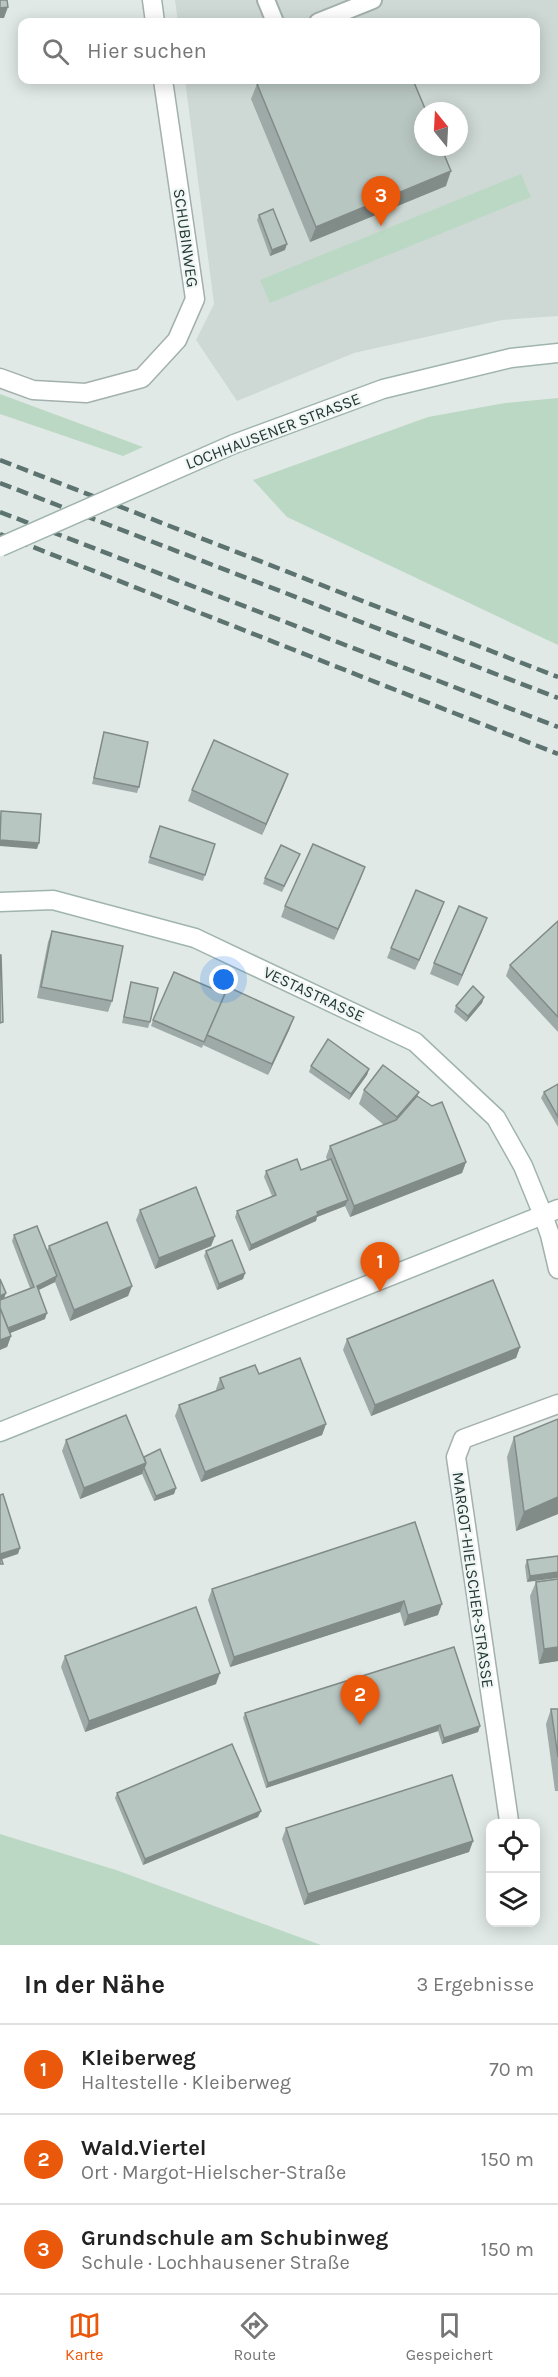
<!DOCTYPE html>
<html lang="de">
<meta charset="utf-8">
<style>
:root{--surface:#fff;--page:#f6f6f6;--text:#222;--muted:#767676;--line:#e0e0e0;--accent:#ea580c}
body{margin:0;font-family:Karla,sans-serif;background:var(--page);color:var(--text)}
.controls{position:absolute;right:18px;bottom:18px;display:grid;overflow:hidden;border-radius:12px;box-shadow:0 3px 15px #0003}
.controls button{width:54px;height:54px;display:grid;place-items:center;padding:0;border:0;border-bottom:2px solid var(--line);background:var(--surface);color:var(--text);font:30px sans-serif}
.compass{position:absolute;left:414px;top:102px;width:54px;height:54px;border-radius:50%;background:var(--surface);box-shadow:0 3px 15px #0003;rotate:342deg}
.you{position:absolute;left:224px;top:980px;width:21px;height:21px;margin:-15px;border:4px solid #fff;border-radius:50%;background:#1a73e8;box-shadow:0 0 0 9px #1a73e833}
.badge{display:grid;place-items:center;width:39px;height:39px;border-radius:50%;background:var(--accent);color:#fff;font-size:20px;font-weight:700}
.pin{position:absolute;translate:-50% -50px;filter:drop-shadow(0 2px 3px #0008)}
.pin::after{content:'';position:absolute;top:32px;width:21px;height:18px;background:inherit;clip-path:polygon(0 0,100% 0,50% 100%)}
.list{margin:0;padding:0;list-style:none}
h2{display:flex;justify-content:space-between;align-items:center;height:78px;margin:0;padding:0 24px;font-size:26px}
h2 small{font-size:20px;font-weight:400;color:var(--muted)}
.list li{display:grid;grid-template-columns:39px 1fr auto;gap:18px;align-items:center;box-sizing:border-box;height:90px;padding:0 24px;border-top:2px solid var(--line)}
.list b{display:block;font-size:22px;white-space:nowrap}
.list p{margin:0;font-size:20px;white-space:nowrap;color:var(--muted)}
.list em{font-size:20px;font-style:normal;color:var(--muted)}
.icon{flex:none;width:33px;height:33px;fill:none;stroke:currentColor;stroke-width:2;stroke-linecap:round;stroke-linejoin:round}
.map{position:relative;flex:none;width:558px;height:1945px;overflow:hidden}
.search{position:absolute;background:var(--surface);box-shadow:0 3px 15px #0003;left:18px;right:18px;top:18px;height:66px;display:flex;align-items:center;gap:15px;box-sizing:border-box;padding:0 21px;border-radius:12px;color:var(--muted);font-size:22px}
.sheet{height:348px;background:var(--surface)}
nav{display:flex;justify-content:space-around;align-items:center;box-sizing:border-box;height:84px;border-top:2px solid var(--line);background:var(--surface);font-size:16px;color:var(--muted)}
nav a{display:grid;justify-items:center;gap:3px}
nav .on{color:var(--accent)}
.map>svg:first-child{display:block}
.built{fill:#ced9d5;fill-rule:evenodd}
.green{fill:#bbd8c5}
.lines{fill:none;stroke-linecap:round;stroke-linejoin:round}
.lane-casing{stroke:#a3b0ad;stroke-width:20}
.street-casing{stroke:#a3b0ad;stroke-width:21}
.secondary-casing{stroke:#a0b4ae;stroke-width:21}
.lane{stroke:#fff;stroke-width:16}
.street{stroke:#fff;stroke-width:18}
.secondary{stroke:#fff;stroke-width:18}
.rail{stroke:#5d736f;stroke-width:4.5;stroke-dasharray:12 6;stroke-linecap:butt}
.secondary-bridge-casing{stroke:#a0b4ae;stroke-width:21;stroke-linecap:butt}
.secondary-bridge{stroke:#fff;stroke-width:18}
.wall{fill:#9eaaa7}
.shaded-wall{fill:#818b88}
.building{fill:#b8c6c2;stroke:#818b88;stroke-width:1.5}
.labels{text-anchor:middle;dominant-baseline:central;stroke-width:4.5;stroke-linejoin:round;paint-order:stroke}
.street-label{font-size:16px;fill:#223734;stroke:#f0f6f3}
</style>
<div class="map">
<svg width="558" height="1945" viewBox="0 0 558 1945">
<rect width="100%" height="100%" fill="#e0e9e6"/>
<path class="built" d="M 175,0 L 558,0 L 558,316 L 502,320 L 354,353 L 237,401 L 196,340 L 214,304 L 185,80 L 536,80 L 536,22 L 178,22 ZM 423,111 L 459,111 L 459,147 L 423,147 Z"/>
<g class="green">
<path d="M 521,174 L 531,197 L 270,303 L 260,280 Z"/>
<path d="M 0,394 L 143,447 L 123,456 L 0,414 Z"/>
<path d="M 558,398 L 558,645 L 287,517 L 253,480 L 428,417 L 505,403 Z"/>
<path d="M 0,1834 L 116,1870 L 321,1945 L 0,1945 Z"/>
</g>
<g class="lines">
<g class="lane-casing">
<g id="lane">
<path d="M 266,0 L 275,22"/>
<path d="M 318,22 L 373,0"/>
</g>
</g>
<g class="street-casing">
<g id="street">
<path d="M 152,0 L 155,22"/>
<path d="M 0,378 L 33,390 L 86,393 L 142,378 L 177,340 L 195,299 L 163,80"/>
<path d="M 543,1215 L 550,1235 L 558,1269"/>
<path d="M 509,1821 L 456,1457 L 463,1439 L 558,1404"/>
</g>
</g>
<g class="secondary-casing">
<g id="secondary">
<path d="M 234,444 L 383,389 L 511,358 L 558,353"/>
<path d="M 0,902 L 53,900 L 195,938 L 415,1042 L 496,1118 L 523,1166 L 543,1215"/>
<path d="M 0,1432 L 558,1209"/>
</g>
</g>
<use href="#lane" class="lane"/>
<use href="#street" class="street"/>
<use href="#secondary" class="secondary"/>
<g class="rail">
<path d="M 0,460 L 558,677"/>
<path d="M 0,483 L 558,698"/>
<path d="M 0,512 L 558,727"/>
<path d="M 0,534 L 558,754"/>
</g>
<g class="secondary-bridge-casing">
<path id="secondary-bridge" d="M 0,547 L 234,444"/>
</g>
<use href="#secondary-bridge" class="secondary-bridge"/>
</g>
<g class="wall">
<path d="M 257,84 L 446,186 L 310,242 L 251,99 Z"/>
<path d="M 259,215 L 285,250 L 270,256 L 257,220 Z"/>
<path d="M 104,732 L 139,787 L 137,793 L 92,784 Z"/>
<path d="M 284,785 L 262,835 L 188,801 L 192,790 Z"/>
<path d="M 160,826 L 205,875 L 203,881 L 148,863 Z"/>
<path d="M 300,854 L 282,892 L 263,884 L 265,878 Z"/>
<path d="M 365,867 L 334,940 L 281,917 L 285,906 Z"/>
<path d="M 440,913 L 415,970 L 387,958 L 391,948 Z"/>
<path d="M 558,921 L 558,1032 L 506,976 L 510,965 Z"/>
<path d="M 483,929 L 458,986 L 430,974 L 434,963 Z"/>
<path d="M 52,931 L 112,1001 L 108,1012 L 37,998 L 48,942 Z"/>
<path d="M 131,982 L 150,1022 L 148,1028 L 122,1023 Z"/>
<path d="M 484,997 L 482,1003 L 466,1022 L 454,1012 L 456,1006 Z"/>
<path d="M 153,1020 L 290,1028 L 268,1075 L 203,1045 L 202,1048 L 151,1026 Z"/>
<path d="M 311,1066 L 369,1069 L 367,1075 L 349,1100 L 309,1072 Z"/>
<path d="M 558,1084 L 558,1127 L 541,1098 L 544,1092 Z"/>
<path d="M 364,1090 L 419,1092 L 417,1096 L 466,1162 L 462,1173 L 350,1217 L 345,1206 L 317,1217 L 316,1221 L 249,1251 L 235,1217 L 237,1211 L 272,1196 L 264,1177 L 266,1171 L 301,1170 L 327,1160 L 326,1157 L 330,1146 L 384,1125 L 359,1104 Z"/>
<path d="M 140,1210 L 215,1236 L 211,1246 L 155,1269 L 136,1220 Z"/>
<path d="M 14,1235 L 47,1251 L 49,1246 L 132,1286 L 128,1296 L 70,1321 L 55,1282 L 38,1290 L 45,1319 L 10,1333 L 11,1336 L 7,1347 L 0,1279 L 6,1293 L 4,1298 L 30,1288 L 12,1241 Z"/>
<path d="M 206,1251 L 245,1273 L 243,1279 L 217,1290 L 204,1256 Z"/>
<path d="M 347,1339 L 520,1347 L 516,1358 L 371,1416 L 343,1350 Z"/>
<path d="M 259,1374 L 326,1424 L 322,1435 L 201,1482 L 175,1416 L 179,1405 L 217,1391 L 216,1389 L 220,1378 Z"/>
<path d="M 558,1419 L 558,1514 L 516,1531 L 507,1457 L 514,1437 Z"/>
<path d="M 66,1440 L 144,1457 L 176,1488 L 174,1494 L 154,1501 L 142,1474 L 80,1499 L 62,1451 Z"/>
<path d="M 415,1522 L 438,1615 L 404,1626 L 400,1612 L 230,1667 L 208,1600 L 212,1589 Z"/>
<path d="M 558,1556 L 527,1582 L 525,1566 L 527,1560 Z"/>
<path d="M 558,1579 L 558,1661 L 539,1664 L 530,1596 L 536,1582 Z"/>
<path d="M 65,1656 L 216,1684 L 85,1732 L 61,1667 Z"/>
<path d="M 551,1709 L 558,1709 L 558,1791 L 555,1791 L 546,1724 Z"/>
<path d="M 245,1713 L 480,1726 L 478,1732 L 442,1744 L 438,1731 L 266,1788 L 243,1718 Z"/>
<path d="M 117,1793 L 258,1817 L 143,1865 L 115,1798 Z"/>
<path d="M 286,1828 L 473,1841 L 469,1852 L 304,1905 L 282,1839 Z"/>
</g>
<g class="shaded-wall">
<path d="M 8,7 L 4,18 L 0,18 L 0,8 Z"/>
<path d="M 451,171 L 446,186 L 310,242 L 316,227 Z"/>
<path d="M 287,244 L 285,250 L 270,256 L 272,250 Z"/>
<path d="M 288,774 L 284,785 L 262,835 L 266,824 Z"/>
<path d="M 0,840 L 39,843 L 37,849 L 0,846 Z"/>
<path d="M 365,867 L 361,878 L 334,940 L 338,929 Z"/>
<path d="M 444,902 L 440,913 L 415,970 L 419,960 Z"/>
<path d="M 487,918 L 483,929 L 458,986 L 462,975 Z"/>
<path d="M 484,997 L 482,1003 L 466,1022 L 468,1016 Z"/>
<path d="M 294,1017 L 290,1028 L 268,1075 L 272,1064 Z"/>
<path d="M 369,1069 L 367,1075 L 349,1100 L 351,1094 Z"/>
<path d="M 419,1092 L 413,1107 L 392,1131 L 397,1117 Z"/>
<path d="M 466,1162 L 462,1173 L 350,1217 L 354,1206 Z"/>
<path d="M 348,1200 L 345,1206 L 317,1217 L 316,1221 L 249,1251 L 251,1245 L 317,1212 Z"/>
<path d="M 215,1236 L 211,1246 L 155,1269 L 159,1258 Z"/>
<path d="M 245,1273 L 243,1279 L 217,1290 L 219,1284 Z"/>
<path d="M 57,1276 L 55,1282 L 35,1292 L 37,1286 Z"/>
<path d="M 132,1286 L 128,1296 L 70,1321 L 74,1310 Z"/>
<path d="M 6,1293 L 2,1304 L 0,1305 L 0,1296 Z"/>
<path d="M 47,1313 L 45,1319 L 3,1336 L 5,1330 Z"/>
<path d="M 11,1336 L 7,1347 L 0,1350 L 0,1340 Z"/>
<path d="M 520,1347 L 516,1358 L 371,1416 L 375,1405 Z"/>
<path d="M 326,1424 L 322,1435 L 201,1482 L 205,1472 Z"/>
<path d="M 146,1463 L 142,1474 L 80,1499 L 84,1488 Z"/>
<path d="M 176,1488 L 174,1494 L 154,1501 L 156,1496 Z"/>
<path d="M 558,1497 L 558,1514 L 516,1531 L 524,1512 Z"/>
<path d="M 20,1548 L 18,1554 L 0,1560 L 0,1554 Z"/>
<path d="M 558,1572 L 558,1578 L 527,1582 L 530,1576 Z"/>
<path d="M 404,1601 L 400,1612 L 230,1667 L 234,1657 Z"/>
<path d="M 442,1604 L 438,1615 L 404,1626 L 408,1615 Z"/>
<path d="M 558,1647 L 558,1661 L 539,1664 L 544,1649 Z"/>
<path d="M 220,1673 L 216,1684 L 85,1732 L 89,1721 Z"/>
<path d="M 440,1725 L 438,1731 L 266,1788 L 268,1783 Z"/>
<path d="M 480,1726 L 478,1732 L 442,1744 L 444,1738 Z"/>
<path d="M 261,1811 L 258,1817 L 143,1865 L 145,1859 Z"/>
<path d="M 473,1841 L 469,1852 L 304,1905 L 308,1894 Z"/>
</g>
<g class="building">
<path d="M 0,0 L 7,0 L 8,7 L 0,8 Z"/>
<path d="M 269,80 L 413,80 L 426,111 L 423,111 L 423,147 L 441,147 L 451,171 L 316,227 L 257,84 Z"/>
<path d="M 273,209 L 287,244 L 272,250 L 259,215 Z"/>
<path d="M 104,732 L 148,742 L 139,787 L 94,778 Z"/>
<path d="M 214,740 L 288,774 L 266,824 L 192,790 Z"/>
<path d="M 1,811 L 41,814 L 39,843 L 0,840 Z"/>
<path d="M 160,826 L 215,844 L 205,875 L 150,857 Z"/>
<path d="M 313,844 L 365,867 L 338,929 L 285,906 Z"/>
<path d="M 281,845 L 300,854 L 284,886 L 265,878 Z"/>
<path d="M 416,890 L 444,902 L 419,960 L 391,948 Z"/>
<path d="M 459,906 L 487,918 L 462,975 L 434,963 Z"/>
<path d="M 558,921 L 558,1017 L 510,965 Z"/>
<path d="M 52,931 L 123,946 L 112,1001 L 41,987 Z"/>
<path d="M 0,955 L 1,955 L 3,1022 L 0,1023 Z"/>
<path d="M 174,972 L 225,994 L 204,1042 L 153,1020 Z"/>
<path d="M 131,982 L 158,988 L 150,1022 L 124,1017 Z"/>
<path d="M 473,986 L 484,997 L 468,1016 L 456,1006 Z"/>
<path d="M 228,987 L 294,1017 L 272,1064 L 207,1035 Z"/>
<path d="M 328,1039 L 369,1069 L 351,1094 L 311,1066 Z"/>
<path d="M 383,1065 L 419,1092 L 397,1117 L 364,1090 Z"/>
<path d="M 558,1084 L 558,1117 L 544,1092 Z"/>
<path d="M 417,1096 L 432,1106 L 442,1102 L 466,1162 L 354,1206 L 330,1146 L 396,1120 Z"/>
<path d="M 297,1159 L 301,1170 L 331,1159 L 348,1200 L 317,1212 L 318,1215 L 251,1245 L 237,1211 L 276,1195 L 266,1171 Z"/>
<path d="M 196,1187 L 215,1236 L 159,1258 L 140,1210 Z"/>
<path d="M 107,1222 L 132,1286 L 74,1310 L 49,1246 Z"/>
<path d="M 37,1226 L 57,1276 L 37,1286 L 47,1313 L 8,1328 L 0,1308 L 0,1300 L 34,1287 L 14,1235 Z"/>
<path d="M 232,1240 L 245,1273 L 219,1284 L 206,1251 Z"/>
<path d="M 0,1279 L 6,1293 L 0,1296 Z"/>
<path d="M 493,1280 L 520,1347 L 375,1405 L 347,1339 Z"/>
<path d="M 0,1308 L 11,1336 L 0,1340 Z"/>
<path d="M 300,1358 L 326,1424 L 205,1472 L 179,1405 L 224,1388 L 220,1378 L 236,1372 L 255,1365 L 259,1374 Z"/>
<path d="M 126,1415 L 146,1463 L 84,1488 L 66,1440 Z"/>
<path d="M 558,1419 L 558,1497 L 524,1512 L 514,1437 Z"/>
<path d="M 160,1449 L 176,1488 L 156,1496 L 144,1468 L 146,1463 L 144,1457 Z"/>
<path d="M 3,1494 L 20,1548 L 0,1554 L 3,1564 L 0,1564 L 0,1495 Z"/>
<path d="M 415,1522 L 442,1604 L 408,1615 L 404,1601 L 234,1657 L 212,1589 Z"/>
<path d="M 558,1556 L 558,1572 L 530,1576 L 527,1560 Z"/>
<path d="M 558,1579 L 558,1647 L 544,1649 L 536,1582 Z"/>
<path d="M 196,1607 L 220,1673 L 89,1721 L 65,1656 Z"/>
<path d="M 454,1647 L 480,1726 L 444,1738 L 440,1725 L 268,1783 L 245,1713 Z"/>
<path d="M 551,1709 L 558,1709 L 558,1757 Z"/>
<path d="M 232,1744 L 261,1811 L 145,1859 L 117,1793 Z"/>
<path d="M 452,1775 L 473,1841 L 308,1894 L 286,1828 Z"/>
</g>
<g class="labels">
<g class="street-label">
<text transform="translate(186 238) rotate(82)">SCHUBINWEG</text>
<text transform="translate(273 431) rotate(-21)">LOCHHAUSENER STRASSE</text>
<text transform="translate(314 994) rotate(25)">VESTASTRASSE</text>
<text transform="translate(473 1580) rotate(82)">MARGOT-HIELSCHER-STRASSE</text>
</g>
</g>
</svg>
<div class="controls">
<button><svg class="icon" aria-label="locate" viewBox="0 0 24 24"><circle cx="12" cy="12" r="6"/><path d="M12 2v4M12 18v4M2 12h4M18 12h4"/></svg></button>
<button><svg class="icon" aria-label="layers" viewBox="0 0 24 24"><path d="M12 4l9 5-9 5-9-5zM3 14l9 5 9-5"/></svg></button>
</div>
<svg class="compass" viewBox="-18 -18 36 36"><path d="M0-13l5 13h-10z" fill="#e53935"/><path d="M0 13l5-13h-10z" fill="#767676"/></svg>
<div class="you"></div>
<div class="pin badge" style="left:380px;top:1292px">1</div>
<div class="pin badge" style="left:360px;top:1725px">2</div>
<div class="pin badge" style="left:381px;top:226px">3</div>
<div class="search"><svg class="icon" aria-label="search" viewBox="0 0 24 24"><circle cx="10" cy="10" r="6"/><path d="M15 15l6 6"/></svg>Hier suchen</div>
</div>
<section class="sheet">
<h2>In der Nähe<small>3 Ergebnisse</small></h2>
<ul class="list">
<li><span class="badge">1</span><div><b>Kleiberweg</b><p>Haltestelle · Kleiberweg</p></div><em>70 m</em></li>
<li><span class="badge">2</span><div><b>Wald.Viertel</b><p>Ort · Margot-Hielscher-Straße</p></div><em>150 m</em></li>
<li><span class="badge">3</span><div><b>Grundschule am Schubinweg</b><p>Schule · Lochhausener Straße</p></div><em>150 m</em></li>
</ul>
</section>
<nav>
<a class="on"><svg class="icon" aria-label="map" viewBox="0 0 24 24"><path d="M3 6l6-2 6 2 6-2v14l-6 2-6-2-6 2zM9 4v14M15 6v14"/></svg>Karte</a>
<a><svg class="icon" aria-label="directions" viewBox="0 0 24 24"><path d="M12 3l9 9-9 9-9-9zM9 14v-3h6M13 9l2 2-2 2"/></svg>Route</a>
<a><svg class="icon" aria-label="saved" viewBox="0 0 24 24"><path d="M7 4h10v16l-5-4-5 4z"/></svg>Gespeichert</a>
</nav>
